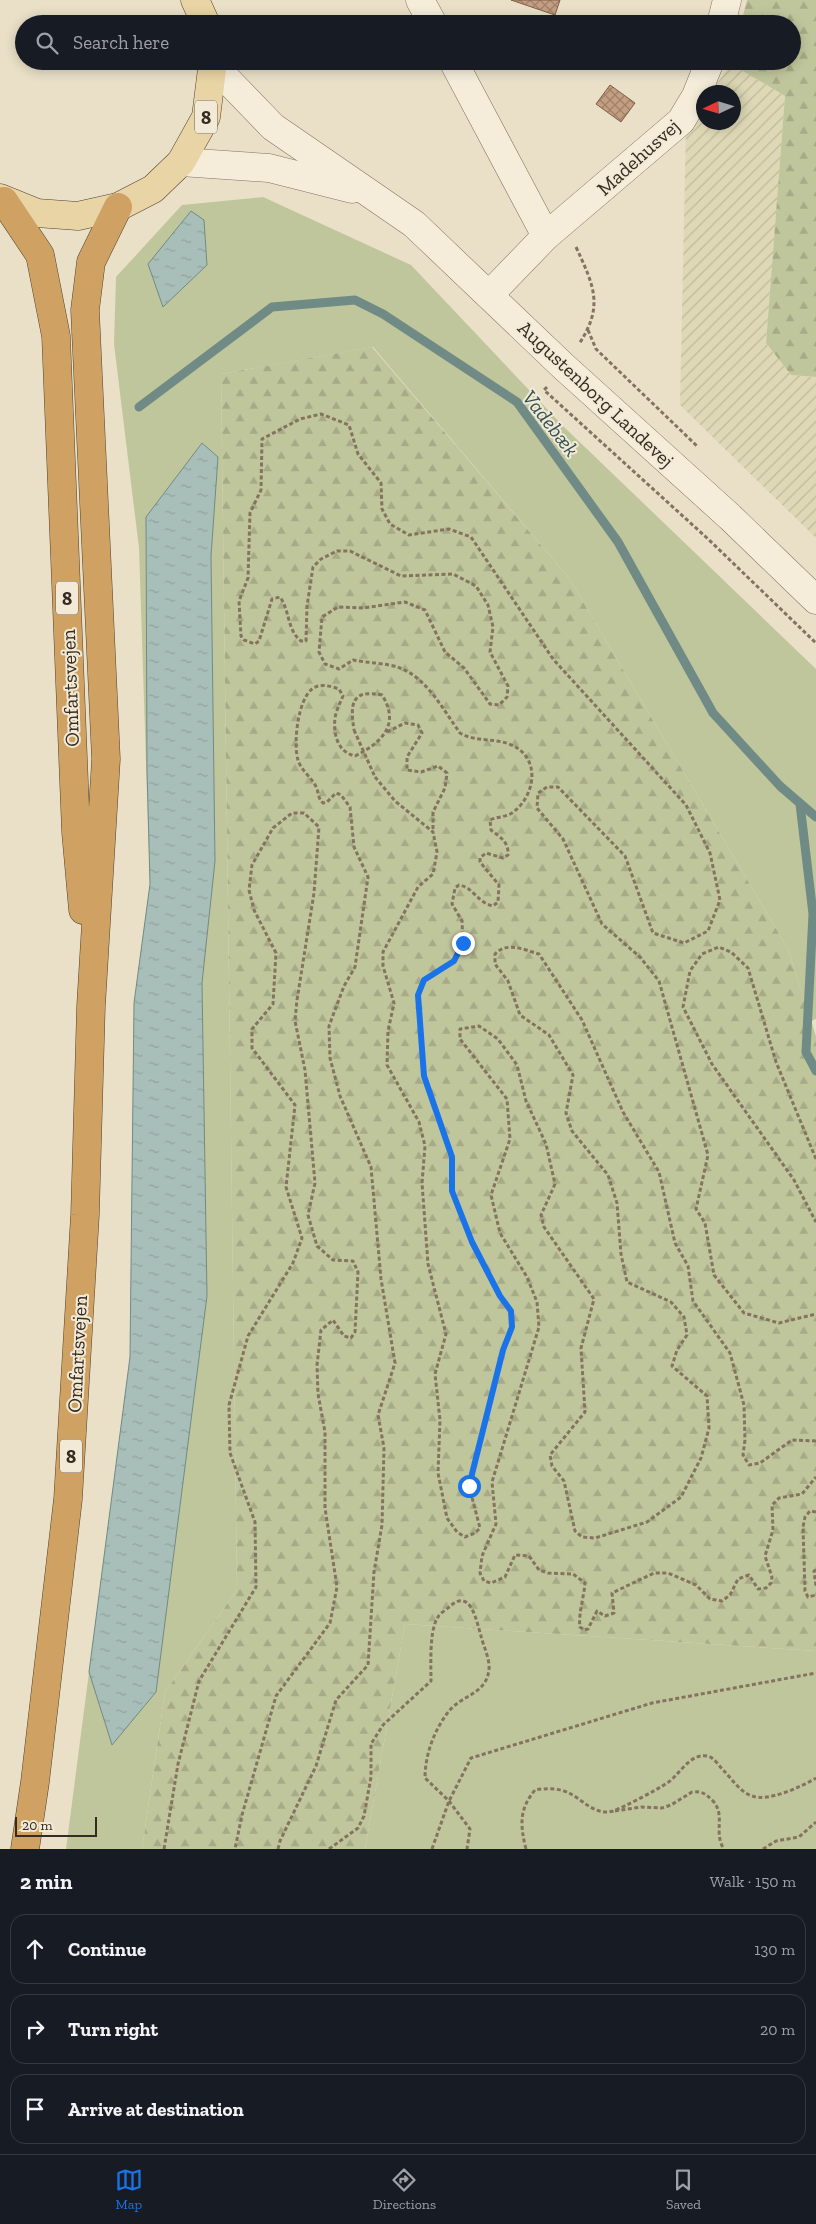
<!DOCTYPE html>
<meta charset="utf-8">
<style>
:root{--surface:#171b24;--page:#242831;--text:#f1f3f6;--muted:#9ea1a6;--line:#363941;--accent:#1a73e8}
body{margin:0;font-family:"Zilla Slab",serif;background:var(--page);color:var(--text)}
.compass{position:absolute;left:696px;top:85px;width:45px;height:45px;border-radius:50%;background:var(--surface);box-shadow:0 2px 12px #0003;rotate:266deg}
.scale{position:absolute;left:15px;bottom:12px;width:82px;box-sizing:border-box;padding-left:5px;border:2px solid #352b21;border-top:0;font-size:14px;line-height:18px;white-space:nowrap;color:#352b21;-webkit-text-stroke:4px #f2ead6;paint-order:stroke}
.stop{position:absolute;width:15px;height:15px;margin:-11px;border:4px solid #1a73e8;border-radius:50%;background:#fff}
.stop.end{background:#1a73e8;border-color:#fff;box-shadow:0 1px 5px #0008}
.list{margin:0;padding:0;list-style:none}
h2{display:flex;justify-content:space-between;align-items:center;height:65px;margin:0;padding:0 20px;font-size:21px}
h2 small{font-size:16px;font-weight:400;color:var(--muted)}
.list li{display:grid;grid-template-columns:32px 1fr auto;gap:15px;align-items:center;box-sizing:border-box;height:70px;margin:0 10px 10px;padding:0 10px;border:1px solid var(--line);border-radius:15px}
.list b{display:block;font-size:19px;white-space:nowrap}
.list em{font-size:16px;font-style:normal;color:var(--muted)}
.icon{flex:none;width:28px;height:28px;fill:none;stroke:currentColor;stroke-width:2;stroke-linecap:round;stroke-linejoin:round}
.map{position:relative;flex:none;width:816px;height:1849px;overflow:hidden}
.search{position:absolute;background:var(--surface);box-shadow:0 2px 12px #0003;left:15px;right:15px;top:15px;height:55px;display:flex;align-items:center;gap:12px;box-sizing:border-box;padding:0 18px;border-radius:28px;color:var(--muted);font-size:19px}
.sheet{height:305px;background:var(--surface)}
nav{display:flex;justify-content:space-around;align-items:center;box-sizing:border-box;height:70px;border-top:1px solid var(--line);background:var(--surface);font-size:14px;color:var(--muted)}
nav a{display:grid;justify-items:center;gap:2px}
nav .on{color:var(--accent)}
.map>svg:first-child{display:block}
.farmland{fill:url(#farmland-furrows)}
.grass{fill:#c0c69c}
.forest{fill:url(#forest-firs)}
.water{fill:url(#water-ripples);stroke:#708b85}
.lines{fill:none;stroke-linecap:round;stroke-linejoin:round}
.stream{stroke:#708b85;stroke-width:9}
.building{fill:url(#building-cross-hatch);stroke:#805f47}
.minor-casing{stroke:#83735f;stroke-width:29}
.major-casing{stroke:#514132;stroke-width:29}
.highway-casing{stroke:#514132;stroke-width:29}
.path{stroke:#83735f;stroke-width:3;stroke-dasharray:4 2.5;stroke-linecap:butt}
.minor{stroke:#f5edda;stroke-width:28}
.major{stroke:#e8d4a4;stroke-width:28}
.highway{stroke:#cfa162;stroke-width:28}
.path-bridge{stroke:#83735f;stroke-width:3;stroke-dasharray:4 2.5;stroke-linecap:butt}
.route{stroke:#1a73e8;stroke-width:6}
.labels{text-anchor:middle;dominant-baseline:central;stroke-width:4;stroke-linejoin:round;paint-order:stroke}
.shield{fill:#f2ead6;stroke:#6e6457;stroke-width:1}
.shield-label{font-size:19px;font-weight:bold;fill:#352b21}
.street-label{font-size:20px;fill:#352b21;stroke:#f2ead6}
.water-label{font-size:21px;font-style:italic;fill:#325352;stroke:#f2ead6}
</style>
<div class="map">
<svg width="816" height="1849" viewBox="0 0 816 1849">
<defs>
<pattern id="farmland-furrows" width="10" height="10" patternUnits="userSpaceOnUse" patternTransform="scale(1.25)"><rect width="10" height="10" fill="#ded8b6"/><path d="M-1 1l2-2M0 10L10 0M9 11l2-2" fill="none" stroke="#bfba9c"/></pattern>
<pattern id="forest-firs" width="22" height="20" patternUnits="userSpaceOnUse" patternTransform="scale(1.25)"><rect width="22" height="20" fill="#c0c69c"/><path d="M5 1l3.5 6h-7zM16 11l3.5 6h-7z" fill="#a6aa86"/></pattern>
<pattern id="water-ripples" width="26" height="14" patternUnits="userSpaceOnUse" patternTransform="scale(1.25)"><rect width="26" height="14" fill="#a8beb8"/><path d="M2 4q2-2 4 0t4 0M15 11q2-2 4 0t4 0" fill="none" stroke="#91a39e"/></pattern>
<pattern id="building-cross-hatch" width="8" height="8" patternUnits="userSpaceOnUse" patternTransform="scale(1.25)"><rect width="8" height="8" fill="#c39e81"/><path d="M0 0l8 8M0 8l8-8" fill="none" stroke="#9f8169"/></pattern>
</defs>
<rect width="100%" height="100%" fill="#e9e0c7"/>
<path class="farmland" d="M 731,64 L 785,96 L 766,343 L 791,375 L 816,377 L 816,538 L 680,405 L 686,127 L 703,103 L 704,122 L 734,122 L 734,92 L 711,92 Z"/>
<g class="grass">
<path d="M 263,197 L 411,265 L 563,426 L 816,669 L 816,1019 L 811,1021 L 788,949 L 569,578 L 373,347 L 221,374 L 237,1590 L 165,1692 L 142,1849 L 66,1849 L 130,1357 L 134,1003 L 150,884 L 139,548 L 114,344 L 116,277 L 182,205 Z"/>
<path d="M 405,1624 L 816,1651 L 816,1849 L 365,1849 Z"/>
</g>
<g class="forest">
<path d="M 747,0 L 816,0 L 816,377 L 791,375 L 766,343 L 785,96 L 731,64 L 731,61 L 792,61 L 792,24 L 741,24 Z"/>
<path d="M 372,347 L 569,578 L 788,949 L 816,1036 L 816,1651 L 405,1624 L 365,1849 L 142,1849 L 165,1692 L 237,1590 L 221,374 Z"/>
</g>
<g class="water">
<path d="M 191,211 L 204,220 L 207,265 L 163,307 L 148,264 Z"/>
<path d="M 202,443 L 218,457 L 211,556 L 215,861 L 202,983 L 207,1296 L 156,1692 L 112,1745 L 89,1672 L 130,1357 L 134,1003 L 150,884 L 147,770 L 146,517 Z"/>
</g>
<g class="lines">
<g class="stream">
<path d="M 139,407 L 272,307 L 355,300 L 383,314 L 517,402 L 618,542 L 713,713 L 780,786 L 816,817"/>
<path d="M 800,804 L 813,914 L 806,1052 L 816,1071"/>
</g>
</g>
<g class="building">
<path d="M 511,0 L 560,0 L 555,15 Z"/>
<path d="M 610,85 L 635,103 L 621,122 L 596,104 Z"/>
</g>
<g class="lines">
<g class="minor-casing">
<g id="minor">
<path d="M 420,0 L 433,24"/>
<path d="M 721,24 L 727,0"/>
<path d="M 453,61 L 546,236"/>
<path d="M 214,66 L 273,127 L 414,224 L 563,366 L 730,517 L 816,600"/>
<path d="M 181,162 L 269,168 L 352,189"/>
<path d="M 489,295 L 546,236 L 681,121 L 696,96 L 710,61"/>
</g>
</g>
<g class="major-casing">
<g id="major">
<path d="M 195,0 L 206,24"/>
<path d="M 0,198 L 37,213 L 78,216 L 118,207 L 153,189 L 181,162 L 206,117 L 213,61"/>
</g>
</g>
<g class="highway-casing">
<g id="highway">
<path d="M 4,201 L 40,255 L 56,336 L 76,832 L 83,910"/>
<path d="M 25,1849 L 35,1782 L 68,1499 L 85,1215 L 91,1006 L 106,759 L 85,310 L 91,262 L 118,207"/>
</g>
</g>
<g class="path">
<path d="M 576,247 C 594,286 604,306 579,344"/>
<path d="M 588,330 L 596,349 L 697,446"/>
<path d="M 547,387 L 544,390 L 707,538 L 816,643"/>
<path d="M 387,732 L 405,723 L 418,725 L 422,733 L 407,757 L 407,770 L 421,772 L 438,766 L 447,773 L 445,788 L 433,812 L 433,831"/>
<path d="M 375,777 L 395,801 L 433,832 L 437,852 L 433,874 L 418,887 L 383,952 L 383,966 L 394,1003 L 388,1031 L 387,1065 L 419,1122 L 425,1146 L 422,1183 L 428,1264 L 446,1334 L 435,1374 L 440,1420 L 438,1473 L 447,1518 L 457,1532 L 465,1537 L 475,1533 L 480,1528 L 469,1486 L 503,1350 L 511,1327 L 511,1311 L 500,1296 L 472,1242 L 452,1191 L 452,1157 L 424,1076 L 418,995 L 424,980 L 454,961 L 463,943 L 462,921 L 452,904 L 455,888 L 459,885 C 473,887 478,903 493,906 L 498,902 L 499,885 L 480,862 L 480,858 L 486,853 L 503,858 L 508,855 C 509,842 500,837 491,830 L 490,820 C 496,817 506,817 512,813 C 536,796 542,756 509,744 C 494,738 475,742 460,733 C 444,711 427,678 400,668 C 388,663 367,663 353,660 L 339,669 L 325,664 L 319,652 L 322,617 L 338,607 L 363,608 L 405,602 L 425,610 L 445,652 L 464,668 L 490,704 L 499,705 L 507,697 L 508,686 L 490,652 L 493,627 L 488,605 L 476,586 L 453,574 L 401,576 L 350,551 L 337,551 L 321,559 L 313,567 L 307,606 L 306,641 L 301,641 C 287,630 290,611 280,597 L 272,599 L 259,641 L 255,644 L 244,640 L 241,636 L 239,601 L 248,578 L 250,513 L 261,490 L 262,439 L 300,419 L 321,414 L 349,425 L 358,454 L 381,483 L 382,509 L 390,524 L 409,535 L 449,529 L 471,537 L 553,659 L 686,805 L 710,853 L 720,900 L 708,931 L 684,943 L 653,933 L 625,856 L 558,787 L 547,787 L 538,793 L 537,808 L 563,839 L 602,924 L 640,957 L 659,981 L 708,1155 L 696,1209 L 705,1223 L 714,1275 L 744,1313 L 779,1323 L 816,1314"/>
<path d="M 816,1159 L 776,1062 L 748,968 L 731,952 L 719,947 L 702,954 L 690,971 L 683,1007 L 712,1064 L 794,1180 L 816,1222"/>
<path d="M 816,1441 L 792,1440 L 760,1463 L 749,1465 L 743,1455 L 745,1440 L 744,1405 L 730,1353 L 693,1301 L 688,1266 L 675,1243 L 659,1172 L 623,1112 L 582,1020 L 539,954 C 524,950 508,941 495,954 L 495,964 L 508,981 L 520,1015 L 549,1035 L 573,1075 L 566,1113 L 572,1131 L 608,1175 L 617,1203 L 621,1254 L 627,1282 L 671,1302 L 684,1317 L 687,1335 L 677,1350 L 672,1366 L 707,1396 L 709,1428 L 701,1458 L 681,1497 L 647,1522 L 595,1538 L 582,1537 L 575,1531 L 564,1481 L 552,1466 L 550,1455 L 585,1412 L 581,1348 L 594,1299 L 544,1227 L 541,1215 L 555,1184 L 546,1144 L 526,1101 L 517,1065 L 498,1039 L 479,1026 L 460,1029 L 460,1039 L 507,1099 L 510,1139 L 491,1195 L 500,1233 L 527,1277 L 537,1302 L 539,1327 L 492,1482 L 496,1524 L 482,1556 L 480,1573 L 484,1581 L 491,1583 L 505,1577 L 515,1555 L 529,1556 L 539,1570 L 548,1573 L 573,1574 L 585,1583 C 584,1597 578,1615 580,1627 L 584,1630 L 588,1629 L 597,1611 L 605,1616 L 614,1613 L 612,1593 L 654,1573 L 668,1573 L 696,1585 L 710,1599 L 722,1601 L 730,1595 L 738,1579 L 749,1575 L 758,1589 L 766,1588 L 771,1583 L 772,1577 L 765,1556 L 773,1530 L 772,1505 L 779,1498 L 802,1494 L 816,1477"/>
<path d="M 816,1512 L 810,1511 L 805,1517 L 803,1527 L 805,1591 L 808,1597 L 816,1595"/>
<path d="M 816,1570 L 814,1571 L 816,1586"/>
<path d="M 615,1811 L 641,1807 L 662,1808 L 671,1805 L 692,1792 C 702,1791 706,1794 713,1801 C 726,1815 713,1833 724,1849"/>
<path d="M 164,1849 L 178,1764 L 199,1681 L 256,1587 L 255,1522 L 230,1453 L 229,1405 L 248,1336 L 293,1263 L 302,1238 L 286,1187 L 295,1105 L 252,1048 L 252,1029 L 273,1004 L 276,953 L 254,910 L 249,890 L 252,865 L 273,828 L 292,813 L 304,813 L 319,827 L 314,893 L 297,1000 L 295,1021 L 305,1070 L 315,1183 L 308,1215 L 317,1246 L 333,1260 L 353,1261 L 358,1272 L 355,1332 L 351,1338 L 344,1336 L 333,1320 L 321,1330 L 317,1365 L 318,1394 L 325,1432 L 325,1508 L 337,1587 L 330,1623 L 276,1696 L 242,1815 L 235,1849"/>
<path d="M 278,1849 L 280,1841 L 316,1766 L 336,1700 L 368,1665 L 374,1572 L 382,1525 L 384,1448 L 378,1415 L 395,1363 L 381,1279 L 371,1167 L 340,1096 L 330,1058 L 329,1026 L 344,986 L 355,967 L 368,877 L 354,847 L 350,807 L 341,795 L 336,793 L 327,802 L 323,803 C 318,798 319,795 317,789 C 313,778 301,771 298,760 C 293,743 298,700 312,689 C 320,683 330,686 339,689 L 343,696 C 340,703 336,711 335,718 C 333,735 338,752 355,756 C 381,743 401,725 382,695 C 351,689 350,704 354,730"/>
<path d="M 329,1849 L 358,1828 L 364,1816 L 371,1777 L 371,1744 L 383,1725 L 431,1681 C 431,1665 429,1630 438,1617 C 440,1613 446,1610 449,1607 C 471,1587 476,1620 481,1636 C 483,1645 490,1659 489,1669 C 487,1694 462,1695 449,1711 C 434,1730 425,1755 425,1778 L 449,1801 L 470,1829 L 467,1849"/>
<path d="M 432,1849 L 449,1801 L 471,1758 L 652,1703 L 816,1673"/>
<path d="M 526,1849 C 520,1825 519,1809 535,1790 C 545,1788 559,1788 569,1793 C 583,1800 595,1816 613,1811 C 626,1806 655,1791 667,1783 C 679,1776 689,1753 707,1756 C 714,1757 719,1766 724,1771 C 732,1779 740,1792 752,1796 C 768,1802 801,1787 816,1778"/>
<path d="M 763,1849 L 776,1841 L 799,1837 L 816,1822"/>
</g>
<use href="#minor" class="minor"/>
<use href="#major" class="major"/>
<use href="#highway" class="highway"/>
<path class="path-bridge" d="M 354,730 L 375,777"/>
</g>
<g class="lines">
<path class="route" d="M 463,943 L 454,961 L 424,980 L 418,995 L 424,1076 L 452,1157 L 452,1191 L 472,1242 L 500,1296 L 511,1311 L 512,1327 L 503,1350 L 469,1486"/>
</g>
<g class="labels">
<g class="shield">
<rect x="195" y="100.5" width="22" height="33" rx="4"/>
<rect x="56" y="581.5" width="22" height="33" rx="4"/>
<rect x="60" y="1439.5" width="22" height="33" rx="4"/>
</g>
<g class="shield-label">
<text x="206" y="117">8</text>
<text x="67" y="598">8</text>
<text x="71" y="1456">8</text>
</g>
<g class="street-label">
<text transform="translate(638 157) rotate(-42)">Madehusvej</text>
<text transform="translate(596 394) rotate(43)">Augustenborg Landevej</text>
<text transform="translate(70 688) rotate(-92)">Omfartsvejen</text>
<text transform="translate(77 1354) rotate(-87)">Omfartsvejen</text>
</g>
<g class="water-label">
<text transform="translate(551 423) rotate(52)">Vadebæk</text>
</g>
</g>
</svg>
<svg class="compass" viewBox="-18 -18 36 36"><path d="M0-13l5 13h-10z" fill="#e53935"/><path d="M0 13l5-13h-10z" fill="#9ea1a6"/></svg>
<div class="scale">20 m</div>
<div class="stop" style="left:469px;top:1486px"></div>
<div class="stop end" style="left:463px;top:943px"></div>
<div class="search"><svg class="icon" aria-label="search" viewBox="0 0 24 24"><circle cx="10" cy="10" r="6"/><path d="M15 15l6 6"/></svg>Search here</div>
</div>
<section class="sheet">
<h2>2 min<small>Walk · 150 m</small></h2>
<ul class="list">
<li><svg class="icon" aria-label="ahead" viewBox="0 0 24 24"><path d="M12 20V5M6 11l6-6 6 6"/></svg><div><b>Continue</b></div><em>130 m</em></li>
<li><svg class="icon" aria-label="right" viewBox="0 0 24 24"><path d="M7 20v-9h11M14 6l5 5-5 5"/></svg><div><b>Turn right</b></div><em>20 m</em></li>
<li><svg class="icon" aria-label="arrive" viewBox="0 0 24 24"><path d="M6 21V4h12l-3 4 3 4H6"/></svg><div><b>Arrive at destination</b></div></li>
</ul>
</section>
<nav>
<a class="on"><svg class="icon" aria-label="map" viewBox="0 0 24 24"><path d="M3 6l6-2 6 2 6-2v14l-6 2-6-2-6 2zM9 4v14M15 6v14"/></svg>Map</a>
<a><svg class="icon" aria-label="directions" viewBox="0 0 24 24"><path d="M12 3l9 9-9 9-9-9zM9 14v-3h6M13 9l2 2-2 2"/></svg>Directions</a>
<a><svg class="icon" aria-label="saved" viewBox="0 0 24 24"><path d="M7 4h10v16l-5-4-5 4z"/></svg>Saved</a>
</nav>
